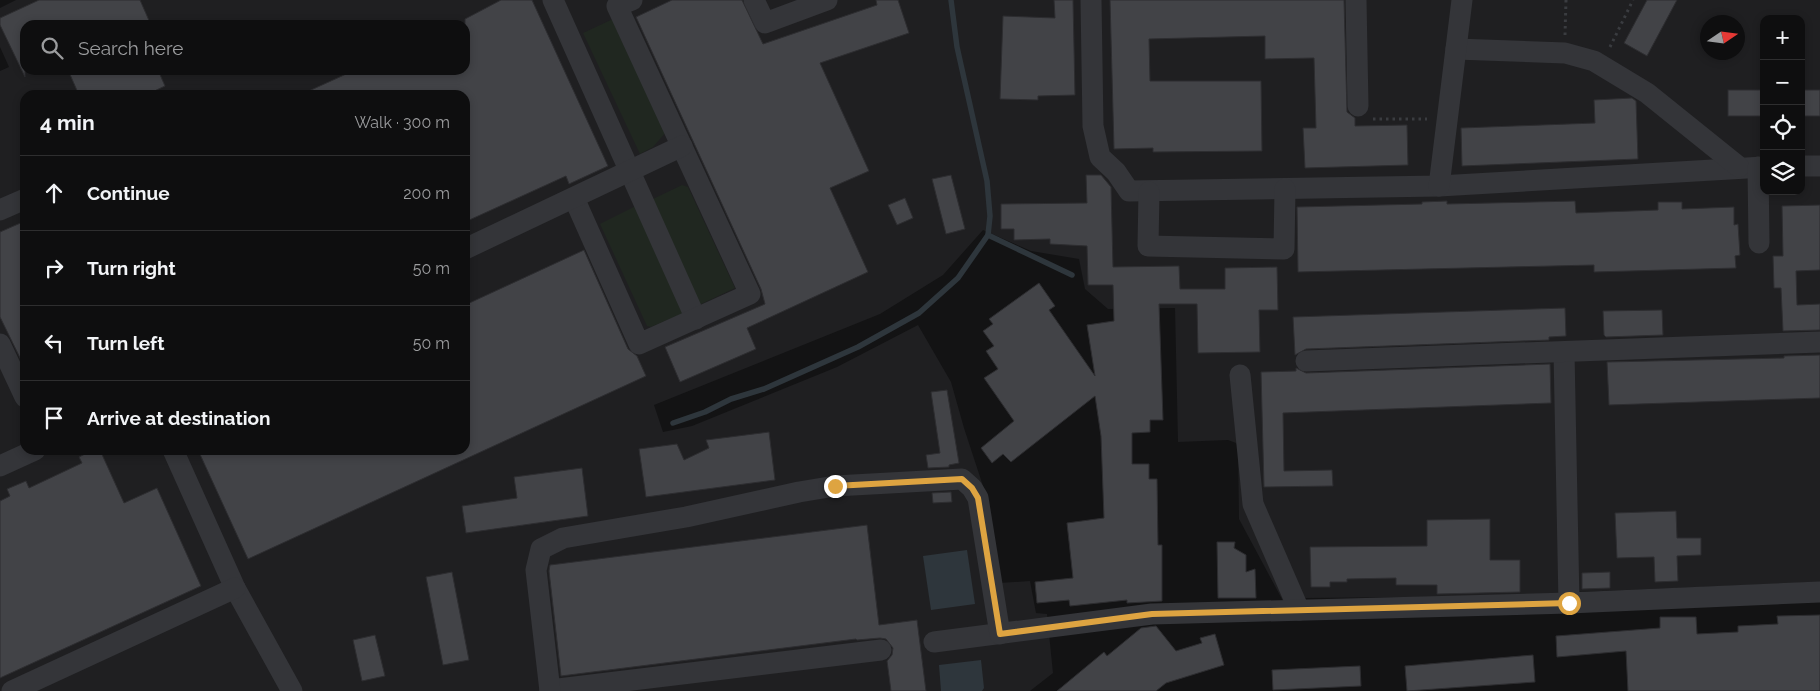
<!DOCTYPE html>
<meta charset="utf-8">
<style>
:root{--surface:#0e0e0f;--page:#1c1c1d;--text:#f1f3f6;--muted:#9b9c9e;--line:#2e2e2f}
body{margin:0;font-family:Raleway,sans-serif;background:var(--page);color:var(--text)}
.controls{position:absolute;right:15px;top:15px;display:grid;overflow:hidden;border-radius:10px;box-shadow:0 2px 8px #0003}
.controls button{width:45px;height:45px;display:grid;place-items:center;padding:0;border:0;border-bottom:1px solid var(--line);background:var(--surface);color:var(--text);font:25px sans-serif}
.compass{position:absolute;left:1700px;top:15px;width:45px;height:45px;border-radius:50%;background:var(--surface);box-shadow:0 2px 8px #0003;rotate:77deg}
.stop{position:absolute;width:15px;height:15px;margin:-11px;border:4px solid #dea441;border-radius:50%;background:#fff}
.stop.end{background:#dea441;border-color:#fff;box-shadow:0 1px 5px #0008}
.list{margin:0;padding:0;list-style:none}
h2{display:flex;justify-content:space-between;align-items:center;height:65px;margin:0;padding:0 20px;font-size:21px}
h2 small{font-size:16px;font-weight:400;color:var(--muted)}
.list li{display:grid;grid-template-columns:32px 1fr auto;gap:15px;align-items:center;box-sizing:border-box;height:75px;padding:0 20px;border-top:1px solid var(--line)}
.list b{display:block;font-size:19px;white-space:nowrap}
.list em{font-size:16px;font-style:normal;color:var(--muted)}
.icon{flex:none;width:28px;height:28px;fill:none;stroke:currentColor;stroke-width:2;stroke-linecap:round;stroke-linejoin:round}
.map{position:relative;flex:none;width:1820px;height:691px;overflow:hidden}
.search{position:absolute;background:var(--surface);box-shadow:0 2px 8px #0003;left:20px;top:20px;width:450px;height:55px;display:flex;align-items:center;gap:12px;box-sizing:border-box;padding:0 18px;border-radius:15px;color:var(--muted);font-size:19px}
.panel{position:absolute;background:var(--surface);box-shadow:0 2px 8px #0003;left:20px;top:90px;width:450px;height:365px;border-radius:15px}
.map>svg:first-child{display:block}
.built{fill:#1f1f21;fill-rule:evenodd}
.green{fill:#202720}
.water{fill:#2e363c}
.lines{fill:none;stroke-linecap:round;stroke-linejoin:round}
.stream{stroke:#2e363c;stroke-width:5.5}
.building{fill:#424347;stroke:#2d2d30}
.path{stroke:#3a3c40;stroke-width:3;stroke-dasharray:2.5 4;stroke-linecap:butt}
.minor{stroke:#343539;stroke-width:21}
.route{stroke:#dea441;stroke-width:6}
</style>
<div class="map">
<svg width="1820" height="691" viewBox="0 0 1820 691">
<rect width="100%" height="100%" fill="#131314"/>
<path class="built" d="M 16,0 L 1820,0 L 1820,582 L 1577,592 L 1522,596 L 1307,598 L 1283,601 L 1239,519 L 1238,447 L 1236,443 L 1228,440 L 1178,442 L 1175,308 L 1108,309 L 1085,289 L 1079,259 L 1031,251 L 983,230 L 943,275 L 880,314 L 654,405 L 663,432 L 692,426 L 837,367 L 918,325 L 951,382 L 964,428 L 984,489 L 999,583 L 1030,581 L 1036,613 L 1047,614 L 1053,673 L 1030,691 L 0,691 L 0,71 L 9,67 L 0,47 L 0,8 ZM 1764,19 L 1801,19 L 1801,191 L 1764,191 ZM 1708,22 L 1738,22 L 1738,52 L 1708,52 ZM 25,25 L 465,25 L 465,70 L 25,70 ZM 25,95 L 465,95 L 465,450 L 25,450 Z"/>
<g class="green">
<path d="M 613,19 L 666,132 L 653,147 L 640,154 L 583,33 Z"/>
<path d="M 682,185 L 688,187 L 735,288 L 697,306 L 653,199 Z"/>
<path d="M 634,207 L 636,207 L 684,313 L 651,327 L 647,326 L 600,224 Z"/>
</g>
<g class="water">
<path d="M 967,550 L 975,604 L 931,610 L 923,556 Z"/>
<path d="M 981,660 L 984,688 L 982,691 L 941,691 L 939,665 Z"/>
</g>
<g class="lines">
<g class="stream">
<path d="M 988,235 L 1072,275"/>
<path d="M 673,423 L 705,412 L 731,399 L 764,389 L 858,347 L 919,313 L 958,278 L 988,235 L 990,216 L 987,181 L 957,47 L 951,0"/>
</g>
</g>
<g class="building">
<path d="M 39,0 L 140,0 L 151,25 L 25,25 L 25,77 L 0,25 L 0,18 Z"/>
<path d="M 501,0 L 532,0 L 608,166 L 569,184 L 566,176 L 465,222 L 465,95 L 300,95 L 355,70 L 465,70 L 465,19 Z"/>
<path d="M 672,0 L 742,0 L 763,44 L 877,5 L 876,0 L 898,0 L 909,33 L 820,63 L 869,171 L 830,188 L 868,272 L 747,328 L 756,349 L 680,382 L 665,347 L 765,304 L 761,289 L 636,17 Z"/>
<path d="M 1054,0 L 1073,0 L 1075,95 L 1038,96 L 1038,100 L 1000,99 L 1003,16 L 1055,18 Z"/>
<path d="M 1110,0 L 1344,0 L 1347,112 L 1355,118 L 1355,126 L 1407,125 L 1408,165 L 1305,168 L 1303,128 L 1316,128 L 1314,58 L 1265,59 L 1265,36 L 1149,39 L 1150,81 L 1261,81 L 1262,151 L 1153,152 L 1153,148 L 1114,149 Z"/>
<path d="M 1647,0 L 1677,0 L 1647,56 L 1624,43 Z"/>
<path d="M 68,70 L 158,70 L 165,86 L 146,95 L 79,95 Z"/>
<rect x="1728" y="90" width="36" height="26"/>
<rect x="1801" y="90" width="19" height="26"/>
<path d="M 1632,98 L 1636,101 L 1638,159 L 1462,166 L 1461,128 L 1595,123 L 1594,100 Z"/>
<path d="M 951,175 L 965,229 L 946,234 L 932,179 Z"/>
<path d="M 1086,175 L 1101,175 L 1111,187 L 1113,267 L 1179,266 L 1180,289 L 1225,289 L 1225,268 L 1277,267 L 1278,310 L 1259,310 L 1260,352 L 1198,353 L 1197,304 L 1159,304 L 1163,420 L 1150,420 L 1150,432 L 1132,433 L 1132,464 L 1149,464 L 1149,479 L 1157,479 L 1158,545 L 1162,545 L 1162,601 L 1127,603 L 1127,600 L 1070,606 L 1069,600 L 1037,603 L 1035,582 L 1073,578 L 1067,523 L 1104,518 L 1101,436 L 1095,396 L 1011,462 L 1003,454 L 992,463 L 981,448 L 1014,421 L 984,378 L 998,369 L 986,351 L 994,346 L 983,331 L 993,324 L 989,319 L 1039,283 L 1055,306 L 1049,310 L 1095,376 L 1087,325 L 1114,321 L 1113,285 L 1088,285 L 1087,246 L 1050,244 L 1050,239 L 1014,240 L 1014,229 L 1001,229 L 1001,204 L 1087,203 Z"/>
<path d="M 905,198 L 913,218 L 897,225 L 888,205 Z"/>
<path d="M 1447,201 L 1447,204 L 1575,201 L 1576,213 L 1658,210 L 1658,202 L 1682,202 L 1682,209 L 1734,207 L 1734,225 L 1738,224 L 1740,255 L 1735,256 L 1736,268 L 1594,272 L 1594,265 L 1298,272 L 1297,207 L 1422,204 L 1422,202 Z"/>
<path d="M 1820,205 L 1820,270 L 1796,271 L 1797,305 L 1820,304 L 1820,330 L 1783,331 L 1781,288 L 1774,288 L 1773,256 L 1783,256 L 1782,206 Z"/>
<path d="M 25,221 L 25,368 L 0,317 L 0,232 Z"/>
<path d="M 584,250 L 628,349 L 637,356 L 646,376 L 248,559 L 198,450 L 465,450 L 465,305 Z"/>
<path d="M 1565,308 L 1566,336 L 1549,337 L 1549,340 L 1306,349 L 1295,355 L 1293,317 Z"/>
<path d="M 1662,310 L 1663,335 L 1606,337 L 1604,335 L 1603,311 Z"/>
<path d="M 1820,355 L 1820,398 L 1609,405 L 1607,362 L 1784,358 L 1784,356 Z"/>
<path d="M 1550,364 L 1551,403 L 1283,413 L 1284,471 L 1332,470 L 1333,486 L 1264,487 L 1261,372 L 1296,371 L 1296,368 L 1306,373 Z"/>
<path d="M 947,390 L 959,463 L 949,465 L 949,467 L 928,468 L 926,455 L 940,453 L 931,392 Z"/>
<path d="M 769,432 L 775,480 L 646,497 L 639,449 L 677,444 L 684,460 L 709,448 L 706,440 Z"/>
<path d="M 93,450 L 100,450 L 124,503 L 157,488 L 201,586 L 0,678 L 0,501 L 10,496 L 7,489 L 26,481 L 29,488 L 82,463 L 79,457 Z"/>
<path d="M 582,468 L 588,516 L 466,533 L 462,506 L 517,498 L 514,477 Z"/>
<path d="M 951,492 L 952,502 L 933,503 L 932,493 Z"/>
<path d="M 1676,511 L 1677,538 L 1701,538 L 1701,555 L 1677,556 L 1678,581 L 1655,582 L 1654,557 L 1617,558 L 1615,513 Z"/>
<path d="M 1490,519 L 1490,560 L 1520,560 L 1520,592 L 1437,594 L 1437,585 L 1396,585 L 1396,578 L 1347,579 L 1347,582 L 1330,582 L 1330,587 L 1311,587 L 1310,547 L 1427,546 L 1427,520 Z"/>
<path d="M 867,525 L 879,625 L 917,620 L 926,691 L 891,691 L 887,661 L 892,655 L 893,648 L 886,639 L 880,638 L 857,640 L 856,639 L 561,676 L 549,571 L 550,565 Z"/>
<path d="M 1217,542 L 1235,542 L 1234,548 L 1246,555 L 1246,572 L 1255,569 L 1256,598 L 1218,598 Z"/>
<path d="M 452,572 L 469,660 L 443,665 L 426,577 Z"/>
<path d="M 1610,572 L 1610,588 L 1582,589 L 1582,573 Z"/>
<path d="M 1820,615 L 1820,691 L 1628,691 L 1626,651 L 1557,657 L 1556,636 L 1660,628 L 1660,617 L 1696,617 L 1697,634 L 1738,632 L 1738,626 L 1778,624 L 1777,616 Z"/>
<path d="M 1156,626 L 1176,651 L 1202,643 L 1200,638 L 1215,634 L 1224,665 L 1166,683 L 1156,691 L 1057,691 L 1104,652 L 1107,656 L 1141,628 Z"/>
<path d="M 375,635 L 385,676 L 362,681 L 353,640 Z"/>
<path d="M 1533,655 L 1535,682 L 1407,691 L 1405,666 Z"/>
<path d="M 1360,666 L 1361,686 L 1273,690 L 1272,670 Z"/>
</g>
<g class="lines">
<g class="path">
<path d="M 1565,35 L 1566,0"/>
<path d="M 1610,47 L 1633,0"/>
<path d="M 1373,119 L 1427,119"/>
</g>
<g class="minor">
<path d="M 553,0 L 696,319"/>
<path d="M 754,0 L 765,23 L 827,0"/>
<path d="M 1091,0 L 1093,126 L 1100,157 L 1116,172 L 1129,191 L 1439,186 L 1764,167"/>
<path d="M 1356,0 L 1358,106"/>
<path d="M 1456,49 L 1565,53 L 1594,61 L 1647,93 L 1739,167"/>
<path d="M 1801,166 L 1820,166"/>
<path d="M 1758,167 L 1759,243"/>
<path d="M 1439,186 L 1462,0"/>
<path d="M 1149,192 L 1148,246 L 1284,249 L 1285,189"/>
<path d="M 574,198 L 639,344 L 750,294 L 617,6 L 632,0"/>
<path d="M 0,210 L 25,199"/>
<path d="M 465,249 L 682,146"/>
<path d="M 0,344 L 25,397"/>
<path d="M 1564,352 L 1569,603"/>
<path d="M 1306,361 L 1820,342"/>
<path d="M 1240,375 L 1253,504 L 1299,610"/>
<path d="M 173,450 L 235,588 L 292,691"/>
<path d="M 0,466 L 35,450"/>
<path d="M 934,642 L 1152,614 L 1569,603 L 1820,592"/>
<path d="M 550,690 L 881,650"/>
<path d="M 12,691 L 235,588"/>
<path d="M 550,691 L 536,570 L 541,549 L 563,538 L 686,517 L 799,492 L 835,486 L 962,479 L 972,488 L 978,498 L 1000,634"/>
</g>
</g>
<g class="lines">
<path class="route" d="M 835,486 L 962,479 L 972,488 L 978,498 L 1000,634 L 1152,614 L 1569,603"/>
</g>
</svg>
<div class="controls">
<button>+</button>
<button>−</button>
<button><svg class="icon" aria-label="locate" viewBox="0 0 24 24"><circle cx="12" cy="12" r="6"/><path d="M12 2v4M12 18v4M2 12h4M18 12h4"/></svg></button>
<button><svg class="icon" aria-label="layers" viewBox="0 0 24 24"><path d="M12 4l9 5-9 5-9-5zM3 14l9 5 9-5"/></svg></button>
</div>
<svg class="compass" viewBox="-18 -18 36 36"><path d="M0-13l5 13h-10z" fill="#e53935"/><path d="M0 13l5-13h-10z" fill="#9b9c9e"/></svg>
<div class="stop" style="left:1569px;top:603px"></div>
<div class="stop end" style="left:835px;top:486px"></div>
<div class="search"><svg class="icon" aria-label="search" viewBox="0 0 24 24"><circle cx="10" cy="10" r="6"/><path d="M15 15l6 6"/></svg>Search here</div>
<section class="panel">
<h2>4 min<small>Walk · 300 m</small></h2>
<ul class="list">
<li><svg class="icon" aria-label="ahead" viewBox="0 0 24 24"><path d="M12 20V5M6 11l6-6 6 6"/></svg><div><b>Continue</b></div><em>200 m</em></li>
<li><svg class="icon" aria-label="right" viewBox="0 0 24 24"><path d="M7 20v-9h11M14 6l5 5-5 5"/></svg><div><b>Turn right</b></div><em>50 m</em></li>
<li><svg class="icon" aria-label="left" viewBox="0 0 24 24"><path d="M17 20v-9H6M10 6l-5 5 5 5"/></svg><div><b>Turn left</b></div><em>50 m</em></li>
<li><svg class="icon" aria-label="arrive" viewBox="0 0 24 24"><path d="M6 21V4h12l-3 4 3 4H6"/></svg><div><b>Arrive at destination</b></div></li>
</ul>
</section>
</div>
